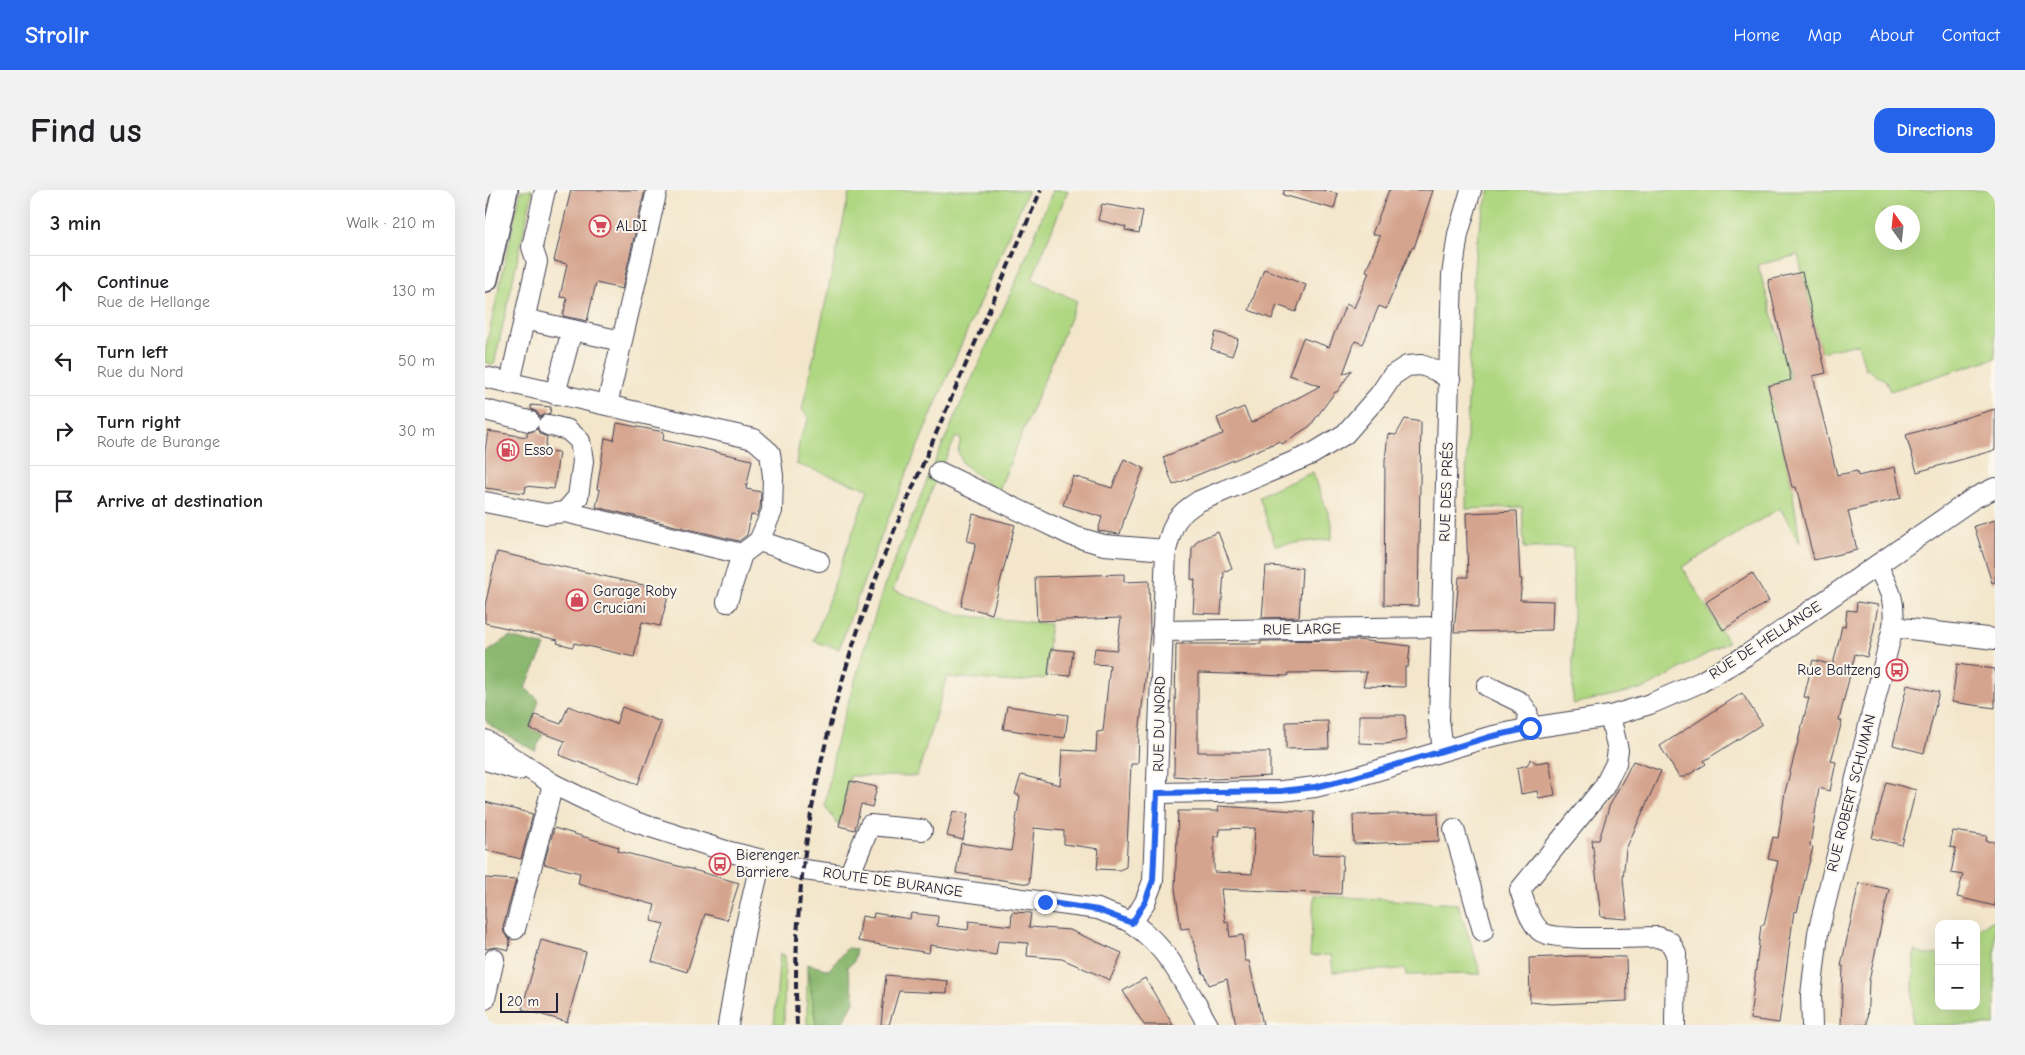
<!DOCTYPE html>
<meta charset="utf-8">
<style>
:root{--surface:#fff;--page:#f2f2f2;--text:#202124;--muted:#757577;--line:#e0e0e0;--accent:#2563eb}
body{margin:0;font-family:"Comic Neue",sans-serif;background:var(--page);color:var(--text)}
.controls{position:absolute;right:15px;bottom:15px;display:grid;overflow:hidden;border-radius:10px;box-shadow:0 5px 20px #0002}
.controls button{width:45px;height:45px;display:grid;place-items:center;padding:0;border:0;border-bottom:1px solid var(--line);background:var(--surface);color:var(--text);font:25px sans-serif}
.compass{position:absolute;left:1390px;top:15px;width:45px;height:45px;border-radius:50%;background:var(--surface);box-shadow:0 5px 20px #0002;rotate:345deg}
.scale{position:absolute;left:15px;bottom:12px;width:58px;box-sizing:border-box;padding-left:5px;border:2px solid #22223b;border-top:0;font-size:14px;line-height:18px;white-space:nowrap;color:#22223b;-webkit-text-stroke:4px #fbf7ec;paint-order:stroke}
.stop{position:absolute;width:15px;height:15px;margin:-11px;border:4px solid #2563eb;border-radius:50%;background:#fff}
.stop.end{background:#2563eb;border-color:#fff;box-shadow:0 1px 5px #0008}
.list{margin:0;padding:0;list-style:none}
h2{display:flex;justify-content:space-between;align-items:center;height:65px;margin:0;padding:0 20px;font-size:21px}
h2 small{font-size:16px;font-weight:400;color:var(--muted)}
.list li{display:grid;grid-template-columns:32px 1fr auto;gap:15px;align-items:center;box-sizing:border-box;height:70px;padding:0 20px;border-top:1px solid var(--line)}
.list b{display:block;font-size:19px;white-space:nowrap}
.list p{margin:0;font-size:16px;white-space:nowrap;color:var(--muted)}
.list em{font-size:16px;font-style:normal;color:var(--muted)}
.icon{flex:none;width:28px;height:28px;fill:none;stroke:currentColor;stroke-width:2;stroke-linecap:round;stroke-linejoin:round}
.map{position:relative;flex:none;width:1510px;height:835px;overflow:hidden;border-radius:15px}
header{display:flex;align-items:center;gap:30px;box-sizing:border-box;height:70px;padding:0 25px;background:var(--accent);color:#fff}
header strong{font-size:24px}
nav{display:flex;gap:28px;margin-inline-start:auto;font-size:18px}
.intro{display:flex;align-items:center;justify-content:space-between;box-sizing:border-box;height:120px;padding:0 30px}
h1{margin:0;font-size:35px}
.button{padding:12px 22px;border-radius:15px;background:var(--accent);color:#fff;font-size:18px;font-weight:700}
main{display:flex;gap:30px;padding:0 30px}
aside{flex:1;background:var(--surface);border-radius:15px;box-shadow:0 5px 20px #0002}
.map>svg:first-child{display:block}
.green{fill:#afd781;stroke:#687c5e;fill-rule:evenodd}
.forest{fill:#8bb86f;stroke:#566d55}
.building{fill:#d5a48e;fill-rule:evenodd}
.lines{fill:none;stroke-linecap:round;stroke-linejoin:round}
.minor-casing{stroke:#413f51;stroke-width:22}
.major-casing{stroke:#413f51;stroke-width:28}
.minor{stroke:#fff;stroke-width:20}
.major{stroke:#fff;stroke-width:25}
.rail{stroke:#22223b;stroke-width:4;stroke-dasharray:8 4;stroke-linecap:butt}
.route{stroke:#2563eb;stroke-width:6}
.labels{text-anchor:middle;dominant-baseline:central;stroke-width:4;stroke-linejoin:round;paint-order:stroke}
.poi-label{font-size:15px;fill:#22223b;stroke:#fbf7ec;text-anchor:start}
.street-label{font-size:15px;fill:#22223b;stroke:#fbf7ec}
</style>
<header>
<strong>Strollr</strong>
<nav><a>Home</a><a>Map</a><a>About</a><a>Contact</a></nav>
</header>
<div class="intro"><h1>Find us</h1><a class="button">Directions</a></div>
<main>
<aside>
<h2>3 min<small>Walk · 210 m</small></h2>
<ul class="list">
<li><svg class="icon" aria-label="ahead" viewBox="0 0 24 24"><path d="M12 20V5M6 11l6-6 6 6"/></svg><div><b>Continue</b><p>Rue de Hellange</p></div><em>130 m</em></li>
<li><svg class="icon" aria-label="left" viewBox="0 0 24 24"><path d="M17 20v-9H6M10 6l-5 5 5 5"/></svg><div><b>Turn left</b><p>Rue du Nord</p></div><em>50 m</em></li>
<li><svg class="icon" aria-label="right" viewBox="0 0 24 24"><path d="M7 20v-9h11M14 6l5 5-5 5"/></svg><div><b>Turn right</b><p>Route de Burange</p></div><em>30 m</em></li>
<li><svg class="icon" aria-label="arrive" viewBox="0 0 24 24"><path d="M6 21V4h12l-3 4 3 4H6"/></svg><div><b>Arrive at destination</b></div></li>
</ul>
</aside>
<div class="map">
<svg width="1510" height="835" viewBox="0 0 1510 835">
<rect width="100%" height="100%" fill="#fbf7ec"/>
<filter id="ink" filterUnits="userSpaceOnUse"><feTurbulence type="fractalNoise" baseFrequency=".02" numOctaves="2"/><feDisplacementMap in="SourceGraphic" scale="10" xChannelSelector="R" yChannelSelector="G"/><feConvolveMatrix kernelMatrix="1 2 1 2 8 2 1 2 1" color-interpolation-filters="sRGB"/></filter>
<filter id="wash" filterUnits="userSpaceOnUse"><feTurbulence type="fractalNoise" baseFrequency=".0096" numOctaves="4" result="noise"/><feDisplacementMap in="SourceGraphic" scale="20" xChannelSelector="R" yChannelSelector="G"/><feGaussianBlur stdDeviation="1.12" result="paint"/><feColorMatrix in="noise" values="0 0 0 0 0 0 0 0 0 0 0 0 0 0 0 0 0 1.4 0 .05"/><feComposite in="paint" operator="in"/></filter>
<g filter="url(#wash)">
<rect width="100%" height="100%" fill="#f3e6cb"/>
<g class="green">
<path d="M 36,0 L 48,0 L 9,175 L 0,172 L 0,161 Z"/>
<path d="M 365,0 L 543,0 C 478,152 409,303 354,459 L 329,451 L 383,299 L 311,274 L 315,247 L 324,228 L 317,220 Z"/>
<path d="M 568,0 L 583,0 L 547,89 L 592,111 L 513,302 L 477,273 L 473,261 L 476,249 L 471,247 L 454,282 L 408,400 L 475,425 L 565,434 L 561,488 L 531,492 L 462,487 L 432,586 L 365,586 L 354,636 L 340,616 L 351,552 L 398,399 L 447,278 L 535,82 Z"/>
<path d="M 1005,0 L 1510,0 L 1510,168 L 1405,201 L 1400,190 L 1380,178 L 1373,154 L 1336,162 L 1313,65 L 1273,75 L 1306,190 L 1283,196 L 1307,297 L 1315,353 L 1295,318 L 1197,377 L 1243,452 L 1161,498 L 1088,514 L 1088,357 L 1039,358 L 1037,317 L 981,319 C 981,259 983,199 986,139 C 989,91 987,46 1005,0 ZM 1398,22 L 1428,22 L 1428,52 L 1398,52 Z"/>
<path d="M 828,282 L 847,334 L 847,349 L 790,355 L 774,306 Z"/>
<path d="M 829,705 L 973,714 L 996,784 L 921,785 L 920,779 L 848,782 L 846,765 L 825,766 Z"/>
<path d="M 1510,729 L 1510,835 L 1427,835 L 1429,760 L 1441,765 L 1454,764 L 1454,816 L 1491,816 L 1491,740 Z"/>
<path d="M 295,764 L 300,765 L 299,835 L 289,835 Z"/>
<path d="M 322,774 L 331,835 L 322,835 Z"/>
</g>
<g class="forest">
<path d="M 24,447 L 60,456 L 40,498 L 54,510 L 45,539 L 58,544 L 50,561 L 9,538 L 0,530 L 0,464 Z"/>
<path d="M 362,758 L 371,759 L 369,772 L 362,776 L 370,810 L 356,835 L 331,835 L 322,774 L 344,780 Z"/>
</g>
<g id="blocks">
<g class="building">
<path d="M 86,0 L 160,0 L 137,99 L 111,93 L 102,131 L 78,126 L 82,108 L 75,107 L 82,74 L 69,71 Z"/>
<path d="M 799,0 L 837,0 L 853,4 L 849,19 L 798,5 Z"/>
<path d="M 904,0 L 948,0 L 929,58 L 927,57 L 901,119 L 894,116 L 878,154 L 870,151 L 858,184 L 867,180 L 852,202 L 850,202 L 825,236 L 797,254 L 795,251 L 688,295 L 678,267 L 738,244 L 732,228 L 759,217 L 766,233 L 835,196 L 804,185 L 818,148 L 844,157 L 861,114 L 869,118 L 884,82 L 881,81 L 895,46 L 887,44 Z"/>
<path d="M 617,14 L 658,21 L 654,43 L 640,40 L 641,37 L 613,30 Z"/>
<path d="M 779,79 L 821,95 L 811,122 L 792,115 L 787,129 L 764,120 Z"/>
<path d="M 1317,82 L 1341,183 L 1328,186 L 1352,285 L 1372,281 L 1373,286 L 1410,277 L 1416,308 L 1363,321 L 1372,360 L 1329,370 L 1311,297 L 1307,297 L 1283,196 L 1306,190 L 1283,90 Z"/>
<path d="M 731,142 L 753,149 L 747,166 L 726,159 Z"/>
<path d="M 46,215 L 66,217 L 65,223 L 55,227 L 52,222 L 46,219 Z"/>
<path d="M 1510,219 L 1510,260 L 1432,282 L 1421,245 Z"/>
<path d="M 920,229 L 936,232 L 933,416 L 899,415 L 900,270 L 903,244 L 911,245 Z"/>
<path d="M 132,233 L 179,242 L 178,250 L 267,270 L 261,299 L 276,302 L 275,318 L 272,326 L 266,325 L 262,345 L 254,351 L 111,317 L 115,300 L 112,299 L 120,248 L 129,250 Z"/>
<path d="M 52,239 L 55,244 L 62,247 L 60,261 L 74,262 L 69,299 L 41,296 L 40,303 L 0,298 L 0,261 L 3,241 L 42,247 L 42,243 Z"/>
<path d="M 639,269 L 659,278 L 641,323 L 635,344 L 613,341 L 617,327 L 578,315 L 588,286 L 627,298 Z"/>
<path d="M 1032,321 L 1035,389 L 1037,389 L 1035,410 L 1068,411 L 1067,440 L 969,442 L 974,387 L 983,387 L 981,323 Z"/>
<path d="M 488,324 L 530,335 L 507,424 L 476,416 L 491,353 L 482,351 Z"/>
<path d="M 1510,330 L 1510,392 L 1507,393 L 1489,336 Z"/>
<path d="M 733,342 L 747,378 L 739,382 L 736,424 L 708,423 L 710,390 L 706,389 L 707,358 L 713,350 Z"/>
<path d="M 12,362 L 167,397 L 184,403 L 175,436 L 157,432 L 149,467 L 89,453 L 88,457 L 72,453 L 73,450 L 0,433 L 0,416 Z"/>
<path d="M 781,376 L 817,378 L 814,427 L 777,428 Z"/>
<path d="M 1267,383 L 1284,411 L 1238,440 L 1221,412 Z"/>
<path d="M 639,384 L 639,392 L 664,391 L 665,444 L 654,545 L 653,574 L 646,574 L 641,677 L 634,680 L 612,679 L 614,659 L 579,654 L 579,641 L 549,638 L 544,694 L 471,683 L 476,653 L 526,661 L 535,606 L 530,604 L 536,585 L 575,595 L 577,560 L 611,562 L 612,542 L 618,541 L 625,475 L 608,474 L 610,458 L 632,460 L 636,428 L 552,431 L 550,387 Z"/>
<path d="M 1372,412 L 1393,415 L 1388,444 L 1382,467 L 1370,464 L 1354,530 L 1357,531 L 1346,571 L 1351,572 L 1345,601 L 1334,598 L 1325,656 L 1328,657 L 1312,722 L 1309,721 L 1294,833 L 1265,829 L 1276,735 L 1279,735 L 1293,671 L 1283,669 L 1288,647 L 1293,648 L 1300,602 L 1324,508 L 1319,507 L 1328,470 L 1348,475 L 1357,436 L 1360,437 L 1362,420 L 1371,421 Z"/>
<path d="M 873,450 L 925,456 L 923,477 L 920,477 L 920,497 L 878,496 L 882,482 L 803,483 L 803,486 L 713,483 L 713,562 L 785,562 L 785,586 L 730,589 L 689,586 L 691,454 L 776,454 L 776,451 Z"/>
<path d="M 566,459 L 588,461 L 585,486 L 563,484 Z"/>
<path d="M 1472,474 L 1510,479 L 1510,518 L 1467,512 Z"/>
<path d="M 1422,495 L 1454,502 L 1439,563 L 1408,555 Z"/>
<path d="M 1257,503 L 1277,534 L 1219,571 L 1221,574 L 1200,587 L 1194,587 L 1175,556 Z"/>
<path d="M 83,516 L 131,534 L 137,517 L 176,532 L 153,594 L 74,565 L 80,551 L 45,539 L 50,525 L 76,534 Z"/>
<path d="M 522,516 L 583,525 L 580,548 L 518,539 Z"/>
<path d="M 874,525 L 920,525 L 921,550 L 901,554 L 874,553 Z"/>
<path d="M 843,531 L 844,558 L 801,559 L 801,532 Z"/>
<path d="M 1046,569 L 1051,573 L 1064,571 L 1070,605 L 1054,608 L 1052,601 L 1036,604 L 1032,578 L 1042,575 Z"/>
<path d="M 1148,571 L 1176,581 L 1141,659 L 1138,689 L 1142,729 L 1116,727 L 1107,650 L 1114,650 L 1124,617 Z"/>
<path d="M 365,591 L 392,597 L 387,617 L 376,614 L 370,640 L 354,636 Z"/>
<path d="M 1401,592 L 1431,600 L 1417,655 L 1387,648 Z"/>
<path d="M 0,612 L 48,624 L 36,669 L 0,660 Z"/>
<path d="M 733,616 L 829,622 L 827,664 L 858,665 L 856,704 L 736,699 L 740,732 L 743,731 L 745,747 L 758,745 L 760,771 L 764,771 L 778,835 L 751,835 L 742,789 L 724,795 L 720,784 L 718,784 L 704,738 L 696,739 L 690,698 L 693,621 L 734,621 ZM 770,638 L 767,684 L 729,682 L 729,646 L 734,646 L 735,639 Z"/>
<path d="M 468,621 L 483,624 L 478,650 L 462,646 Z"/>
<path d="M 953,623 L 954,651 L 869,654 L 868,625 Z"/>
<path d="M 69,638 L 134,657 L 133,661 L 205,679 L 254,693 L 242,730 L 220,724 L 202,782 L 167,771 L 179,734 L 166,731 L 170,715 L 93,694 L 95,683 L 59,674 Z"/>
<path d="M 1468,641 L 1502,646 L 1501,651 L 1510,652 L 1510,716 L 1472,707 L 1478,685 L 1466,683 L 1471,658 L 1465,657 Z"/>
<path d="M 0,688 L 31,690 L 18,736 L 19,743 L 25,750 L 24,760 L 11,757 L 0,759 Z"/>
<path d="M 1374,693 L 1404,699 L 1384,791 L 1382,835 L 1356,835 L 1358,776 L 1356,776 Z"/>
<path d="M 527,722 L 546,723 L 544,737 L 585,740 L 637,763 L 625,790 L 577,769 L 542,766 L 543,753 L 513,751 L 511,765 L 445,755 L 444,763 L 373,751 L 377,726 L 388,728 L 389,723 L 425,729 L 426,723 L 453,726 L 452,736 L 483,740 L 484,731 L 526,736 Z"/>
<path d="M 56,750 L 101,762 L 82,832 L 37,819 Z"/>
<path d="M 1091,766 L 1141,767 L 1142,811 L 1066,814 L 1045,812 L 1044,768 Z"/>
<path d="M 401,785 L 463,791 L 462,803 L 414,801 L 404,835 L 396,835 Z"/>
<path d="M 660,788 L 688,835 L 659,835 L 638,801 Z"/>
</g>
</g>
</g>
<g filter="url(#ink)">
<use href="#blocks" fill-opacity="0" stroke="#413f51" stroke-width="1"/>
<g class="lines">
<g class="minor-casing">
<g id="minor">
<path d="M 39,129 L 136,151"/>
<path d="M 0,187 L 269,249 L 285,263 L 288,286 L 287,321 L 274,351 L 257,364"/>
<path d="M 25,193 L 52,72 L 47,57 L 60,0"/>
<path d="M 70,204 L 87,140"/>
<path d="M 122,215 L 172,0"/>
<path d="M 0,220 L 44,231"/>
<path d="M 454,282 L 588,346 L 619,355 L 681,360"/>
<path d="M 0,312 L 61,324 L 80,322 L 93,307 L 98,271 L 95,251 L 83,240 L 63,235"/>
<path d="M 80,322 L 257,364 L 242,412"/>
<path d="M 274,351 L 334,371"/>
<path d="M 1408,437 L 1510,449"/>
<path d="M 677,441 L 957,437"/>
<path d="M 1002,496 L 1035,512 L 1042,521 L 1045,538"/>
<path d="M 1125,526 L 1133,560 L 1131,573 L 1119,597 L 1035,700 C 1040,714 1044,730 1055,741 C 1067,752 1152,747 1173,747 L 1185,752 L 1191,763 L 1190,835"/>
<path d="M 0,550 L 68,594 L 113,616 L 150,632 L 241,661 L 319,680 L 613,719 C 624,724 638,727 648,734 C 685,759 701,797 723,835"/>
<path d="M 958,560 L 954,530 L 967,85 L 973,44 L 986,0"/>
<path d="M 0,570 L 34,580"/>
<path d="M 672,603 L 797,601 L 830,597 L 867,588 L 1004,547 L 1045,538 L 1125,526 L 1165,514 L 1216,492 L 1262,465 L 1489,308 L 1510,298"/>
<path d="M 969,639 L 998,741"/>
<path d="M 364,686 L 385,635 L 437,640"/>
<path d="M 647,733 L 660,712 L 668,691 L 681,360 C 688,333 690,326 714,311 L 827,264 L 860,244 L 895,204 L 908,185 L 922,176 L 936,175 L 950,180 L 965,189"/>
<path d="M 30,739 L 68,594"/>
<path d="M 0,809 L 9,769"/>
<path d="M 243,835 L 260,739 L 276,670"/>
<path d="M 1327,835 L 1326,805 L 1333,743 L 1408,437 C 1411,409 1404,399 1392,375"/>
</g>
</g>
<g class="major-casing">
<path id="major" d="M 0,89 L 20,0"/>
</g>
<use href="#minor" class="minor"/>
<use href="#major" class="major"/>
<path class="rail" d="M 312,835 C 304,664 345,506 406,348 L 556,0"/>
</g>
</g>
<g class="lines" filter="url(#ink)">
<path class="route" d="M 560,712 L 613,720 L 647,733 L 660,712 L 668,690 L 672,603 L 797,601 L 830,597 L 867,588 L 1004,547 L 1045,538"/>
</g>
<defs>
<g id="supermarket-ring" transform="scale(1.125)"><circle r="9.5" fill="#fbf7ec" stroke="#d1495b" stroke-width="1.5"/><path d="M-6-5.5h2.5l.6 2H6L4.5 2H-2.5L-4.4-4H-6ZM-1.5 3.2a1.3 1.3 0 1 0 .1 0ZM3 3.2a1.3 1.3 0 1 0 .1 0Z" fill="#d1495b"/></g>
<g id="fuel-ring" transform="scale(1.125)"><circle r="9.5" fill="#fbf7ec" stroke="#d1495b" stroke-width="1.5"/><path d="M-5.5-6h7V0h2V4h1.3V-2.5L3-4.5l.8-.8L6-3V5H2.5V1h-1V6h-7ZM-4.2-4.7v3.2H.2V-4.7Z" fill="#d1495b"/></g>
<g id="shop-ring" transform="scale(1.125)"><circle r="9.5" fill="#fbf7ec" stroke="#d1495b" stroke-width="1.5"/><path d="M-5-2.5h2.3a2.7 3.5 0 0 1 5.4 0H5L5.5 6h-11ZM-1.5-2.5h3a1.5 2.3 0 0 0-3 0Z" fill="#d1495b"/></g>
<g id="bus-ring" transform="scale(1.125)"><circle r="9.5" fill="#fbf7ec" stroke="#d1495b" stroke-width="1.5"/><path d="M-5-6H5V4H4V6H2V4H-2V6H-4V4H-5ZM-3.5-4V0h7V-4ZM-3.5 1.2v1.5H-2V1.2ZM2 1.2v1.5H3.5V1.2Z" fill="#d1495b"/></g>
</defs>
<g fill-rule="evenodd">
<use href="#supermarket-ring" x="115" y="36"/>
<use href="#fuel-ring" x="23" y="260"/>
<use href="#shop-ring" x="92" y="410"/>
<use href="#bus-ring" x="1412" y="480"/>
<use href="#bus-ring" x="235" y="674"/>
</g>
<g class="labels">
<g class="poi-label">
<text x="131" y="36">ALDI</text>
<text x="39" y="260">Esso</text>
<text x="108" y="401">Garage Roby<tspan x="108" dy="17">Cruciani</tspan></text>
<text x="1396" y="480" text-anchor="end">Rue Baltzeng</text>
<text x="251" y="665">Bierenger<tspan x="251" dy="17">Barriere</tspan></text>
</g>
<g class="street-label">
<text transform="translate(961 302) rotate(-88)">RUE DES PRÉS</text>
<text transform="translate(817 439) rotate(-1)">RUE LARGE</text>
<text transform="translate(1280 450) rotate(-33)">RUE DE HELLANGE</text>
<text transform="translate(674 534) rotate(-89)">RUE DU NORD</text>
<text transform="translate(1366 603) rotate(-76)">RUE ROBERT SCHUMAN</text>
<text transform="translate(408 692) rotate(8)">ROUTE DE BURANGE</text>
</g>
</g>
</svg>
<div class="controls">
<button>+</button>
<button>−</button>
</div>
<svg class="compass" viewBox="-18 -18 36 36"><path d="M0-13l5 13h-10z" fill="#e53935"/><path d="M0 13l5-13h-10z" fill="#757577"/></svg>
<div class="scale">20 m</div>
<div class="stop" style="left:1045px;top:538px"></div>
<div class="stop end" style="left:560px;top:712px"></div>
</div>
</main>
